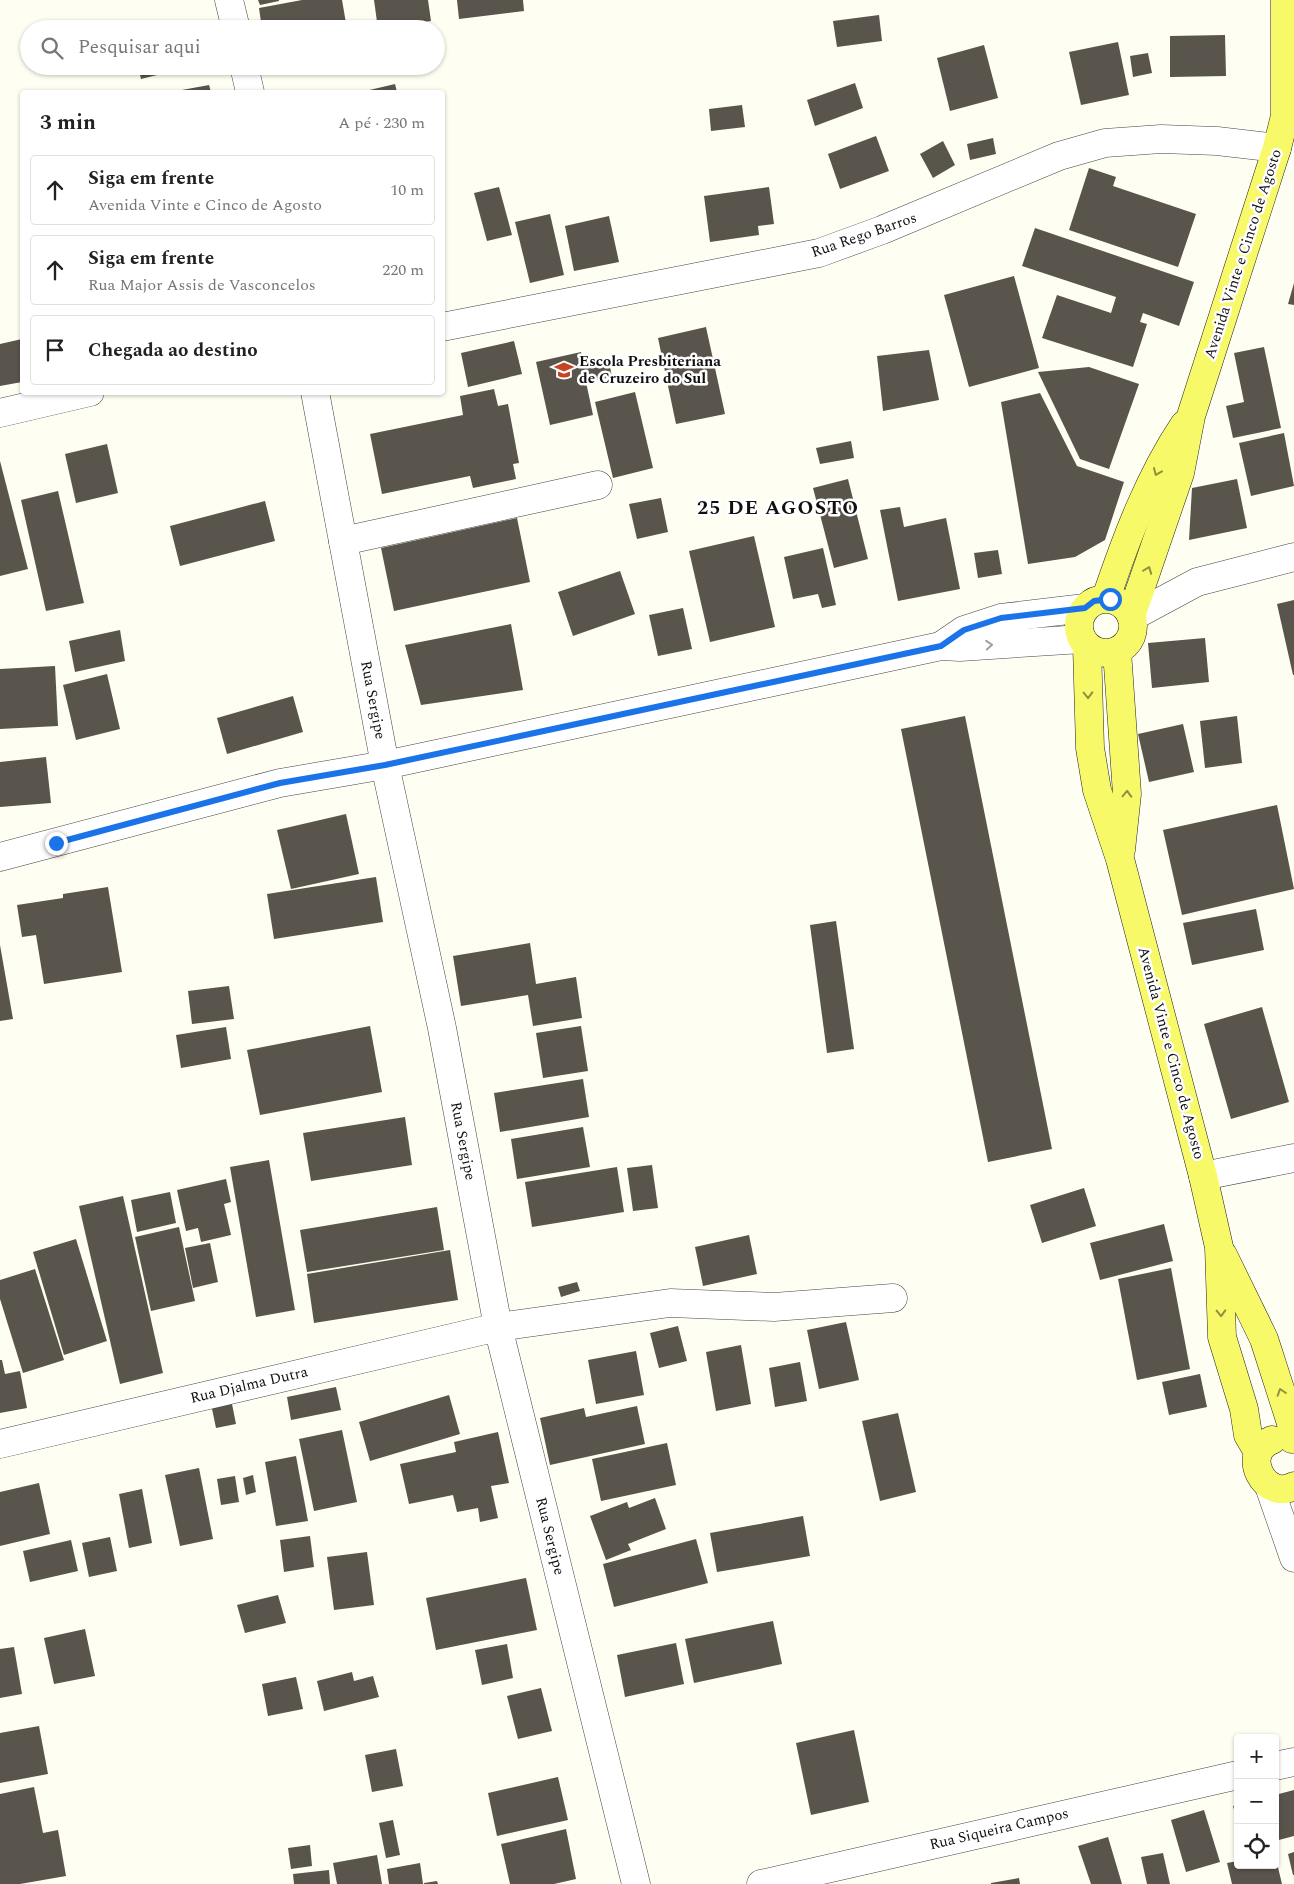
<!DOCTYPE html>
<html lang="pt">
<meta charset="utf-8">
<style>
:root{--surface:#fff;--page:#f6f6f6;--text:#222;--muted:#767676;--line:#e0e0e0}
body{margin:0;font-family:Spectral,serif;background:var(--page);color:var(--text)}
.controls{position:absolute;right:15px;bottom:15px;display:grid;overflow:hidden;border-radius:5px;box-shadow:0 1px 4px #0004}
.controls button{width:45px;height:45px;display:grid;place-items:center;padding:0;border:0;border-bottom:1px solid var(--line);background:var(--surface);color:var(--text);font:25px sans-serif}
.stop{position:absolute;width:15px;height:15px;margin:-11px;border:4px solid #1a73e8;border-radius:50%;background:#fff}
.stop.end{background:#1a73e8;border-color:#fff;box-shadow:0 1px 5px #0008}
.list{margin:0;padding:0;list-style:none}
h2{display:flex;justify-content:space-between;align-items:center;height:65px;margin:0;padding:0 20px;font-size:21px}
h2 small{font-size:16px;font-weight:400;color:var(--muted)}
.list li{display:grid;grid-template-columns:32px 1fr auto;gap:15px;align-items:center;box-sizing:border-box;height:70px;margin:0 10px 10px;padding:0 10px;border:1px solid var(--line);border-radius:5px}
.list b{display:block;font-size:19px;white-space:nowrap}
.list p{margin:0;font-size:16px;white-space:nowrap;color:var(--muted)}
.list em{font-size:16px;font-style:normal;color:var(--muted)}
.icon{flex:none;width:28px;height:28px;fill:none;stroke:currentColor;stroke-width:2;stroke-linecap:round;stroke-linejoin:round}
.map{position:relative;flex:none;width:1294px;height:1884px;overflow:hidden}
.search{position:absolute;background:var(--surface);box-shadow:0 1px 4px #0004;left:20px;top:20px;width:425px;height:55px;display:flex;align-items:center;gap:12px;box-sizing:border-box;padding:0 18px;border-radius:28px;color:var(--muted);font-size:19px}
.panel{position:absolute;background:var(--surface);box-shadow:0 1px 4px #0004;left:20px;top:90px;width:425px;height:305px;border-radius:5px}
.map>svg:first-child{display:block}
.building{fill:#59544c}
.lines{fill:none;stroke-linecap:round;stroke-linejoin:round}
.minor-casing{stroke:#434343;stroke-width:29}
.major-casing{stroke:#212121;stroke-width:29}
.minor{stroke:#fff;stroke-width:28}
.major{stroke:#f8f968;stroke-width:28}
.oneway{stroke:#909040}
.oneway2{stroke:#9f9f9f}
.route{stroke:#1a73e8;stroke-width:6}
.labels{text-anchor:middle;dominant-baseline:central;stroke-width:5;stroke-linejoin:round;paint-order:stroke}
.street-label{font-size:15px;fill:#101010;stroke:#fff}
.poi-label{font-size:15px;font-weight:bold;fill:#101010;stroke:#fff;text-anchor:start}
.district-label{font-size:20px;font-weight:bold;letter-spacing:1px;fill:#101010;stroke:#fff}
</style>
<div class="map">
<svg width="1294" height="1884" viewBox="0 0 1294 1884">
<rect width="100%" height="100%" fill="#fefff2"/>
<g class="building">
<path d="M 258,0 L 279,0 L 279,1 L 260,5 Z"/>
<path d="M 302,0 L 342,0 L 347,29 L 262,29 L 259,8 Z"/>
<path d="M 374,0 L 428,0 L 431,21 L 378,29 Z"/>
<path d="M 457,0 L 523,0 L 524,11 L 459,19 Z"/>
<path d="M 879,15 L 882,41 L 837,47 L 833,21 Z"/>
<path d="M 1225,35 L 1226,76 L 1170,77 L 1170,36 Z"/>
<path d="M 1118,42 L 1129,95 L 1081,105 L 1069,52 Z"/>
<path d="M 984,45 L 998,98 L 950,111 L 937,58 Z"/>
<path d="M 1148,53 L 1152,73 L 1133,77 L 1130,56 Z"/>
<path d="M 138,66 L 184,66 L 185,68 L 141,79 Z"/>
<path d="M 855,83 L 863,108 L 815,126 L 807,100 Z"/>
<path d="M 395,84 L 397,92 L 361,92 Z"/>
<path d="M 209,85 L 211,92 L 171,92 Z"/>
<path d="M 742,105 L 745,127 L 711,131 L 709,109 Z"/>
<path d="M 876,136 L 889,171 L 840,189 L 828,154 Z"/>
<path d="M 993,138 L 996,154 L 970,160 L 967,144 Z"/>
<path d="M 943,141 L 955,165 L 933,178 L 920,154 Z"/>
<path d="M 1089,168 L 1116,177 L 1113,186 L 1196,214 L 1178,267 L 1069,230 Z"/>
<path d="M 499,187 L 512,235 L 487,241 L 474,193 Z"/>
<path d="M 769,187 L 774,224 L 758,226 L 759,235 L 710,242 L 704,196 Z"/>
<path d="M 550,214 L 564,275 L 530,283 L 515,222 Z"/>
<path d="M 609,216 L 619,262 L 574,271 L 565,226 Z"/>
<path d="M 1035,228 L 1194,282 L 1179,326 L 1143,313 L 1140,322 L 1147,324 L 1133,367 L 1042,338 L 1057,295 L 1111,313 L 1116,297 L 1022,266 Z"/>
<path d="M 1014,276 L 1039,368 L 969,387 L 944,295 Z"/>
<path d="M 1294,283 L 1294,305 L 1288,304 Z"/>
<path d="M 706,327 L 725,414 L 676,424 L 658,338 Z"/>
<path d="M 22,339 L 22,382 L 0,386 L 0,344 Z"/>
<path d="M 514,341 L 522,374 L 468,387 L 461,353 Z"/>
<path d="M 1264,347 L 1281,428 L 1233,438 L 1226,406 L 1244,402 L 1234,353 Z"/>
<path d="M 929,350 L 939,400 L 883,411 L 877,356 Z"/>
<path d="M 581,352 L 585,367 L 609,362 L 612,377 L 586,382 L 593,415 L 550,425 L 536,362 Z"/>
<path d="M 1089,367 L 1139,384 L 1109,469 L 1080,459 L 1038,372 Z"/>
<path d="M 494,389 L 498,406 L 508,404 L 519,463 L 513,464 L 516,479 L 473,488 L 470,476 L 382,494 L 370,434 L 463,415 L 460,396 Z"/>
<path d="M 635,392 L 653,468 L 613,478 L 595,402 Z"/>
<path d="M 1040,393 L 1077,466 L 1124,482 L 1105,540 L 1075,557 L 1028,564 L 1001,402 Z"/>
<path d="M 1284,433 L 1294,486 L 1251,496 L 1239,443 Z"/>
<path d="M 851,441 L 854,458 L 820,464 L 816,448 Z"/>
<path d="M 107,444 L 118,493 L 76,503 L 65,454 Z"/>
<path d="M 0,461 L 28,569 L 0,576 Z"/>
<path d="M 848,479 L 868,559 L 834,568 L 813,488 Z"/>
<path d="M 1237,479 L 1247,528 L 1189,540 L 1192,488 Z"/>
<path d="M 58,491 L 84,603 L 46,611 L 21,500 Z"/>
<path d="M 661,498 L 668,532 L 637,539 L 629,504 Z"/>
<path d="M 265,501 L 275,541 L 180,566 L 170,526 Z"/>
<path d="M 900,507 L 904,527 L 946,518 L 960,589 L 898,601 L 880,510 Z"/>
<path d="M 517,518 L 530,582 L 394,611 L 381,548 Z"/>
<path d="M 754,536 L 775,627 L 710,642 L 689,551 Z"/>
<path d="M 823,548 L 836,605 L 822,608 L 818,594 L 793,599 L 784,557 Z"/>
<path d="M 998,550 L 1002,574 L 978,578 L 974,553 Z"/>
<path d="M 620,571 L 635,614 L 573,636 L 558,592 Z"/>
<path d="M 1294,600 L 1294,675 L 1293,675 L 1277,604 Z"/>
<path d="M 683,608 L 692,649 L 658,656 L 649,615 Z"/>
<path d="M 511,624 L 523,690 L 421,705 L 405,645 Z"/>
<path d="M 120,630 L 125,661 L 75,672 L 69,641 Z"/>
<path d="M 1205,638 L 1209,682 L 1152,688 L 1148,643 Z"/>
<path d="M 55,666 L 58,726 L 0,729 L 0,669 Z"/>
<path d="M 107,674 L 120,729 L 76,740 L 63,685 Z"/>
<path d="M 293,696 L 303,732 L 227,754 L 217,718 Z"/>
<path d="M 965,716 L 1052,1149 L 988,1162 L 901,729 Z"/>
<path d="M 1237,716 L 1242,763 L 1205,768 L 1200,721 Z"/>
<path d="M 1183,724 L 1194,772 L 1149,782 L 1138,734 Z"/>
<path d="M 46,757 L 51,803 L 0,807 L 0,762 Z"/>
<path d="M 1277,805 L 1294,889 L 1182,915 L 1163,830 Z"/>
<path d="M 346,814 L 359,874 L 291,889 L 277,830 Z"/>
<path d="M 376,877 L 383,922 L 274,939 L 267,894 Z"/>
<path d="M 108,887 L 122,972 L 44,984 L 36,935 L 22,937 L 17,905 L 63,898 L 63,894 Z"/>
<path d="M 1256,909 L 1264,950 L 1192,965 L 1183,923 Z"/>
<path d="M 836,921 L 854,1049 L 827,1053 L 810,925 Z"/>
<path d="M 530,943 L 536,984 L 576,977 L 582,1018 L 533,1026 L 528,995 L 461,1006 L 453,956 Z"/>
<path d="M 0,945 L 13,1019 L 0,1021 Z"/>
<path d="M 229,986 L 234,1019 L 192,1024 L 188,991 Z"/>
<path d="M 1262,1007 L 1289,1102 L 1231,1119 L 1204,1024 Z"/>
<path d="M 370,1026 L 382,1092 L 260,1115 L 247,1050 Z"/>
<path d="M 581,1026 L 588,1071 L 543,1078 L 536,1033 Z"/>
<path d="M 226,1027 L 231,1059 L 181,1068 L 176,1035 Z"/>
<path d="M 583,1079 L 589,1117 L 500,1132 L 494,1093 Z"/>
<path d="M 405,1117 L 412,1165 L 311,1181 L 303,1133 Z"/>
<path d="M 583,1127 L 590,1167 L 517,1179 L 511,1139 Z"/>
<path d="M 269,1160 L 295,1310 L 256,1317 L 230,1167 Z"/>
<path d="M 652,1165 L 658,1208 L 633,1211 L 627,1168 Z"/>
<path d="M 617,1167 L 624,1212 L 532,1227 L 525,1182 Z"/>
<path d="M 226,1179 L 231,1202 L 224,1204 L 231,1235 L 201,1242 L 198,1228 L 186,1231 L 177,1190 Z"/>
<path d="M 1084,1188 L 1096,1226 L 1042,1243 L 1030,1205 Z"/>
<path d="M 170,1192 L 176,1223 L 137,1232 L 131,1200 Z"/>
<path d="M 123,1196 L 163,1373 L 120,1384 L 79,1206 Z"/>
<path d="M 437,1207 L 444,1250 L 307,1272 L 300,1230 Z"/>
<path d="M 1164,1224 L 1173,1261 L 1100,1280 L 1090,1243 Z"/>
<path d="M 179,1227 L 195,1301 L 151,1311 L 135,1237 Z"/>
<path d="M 749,1235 L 757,1274 L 703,1286 L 695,1247 Z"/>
<path d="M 76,1239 L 107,1341 L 64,1355 L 33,1252 Z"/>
<path d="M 210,1243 L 218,1282 L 193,1288 L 185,1248 Z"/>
<path d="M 450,1250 L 458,1300 L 314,1323 L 307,1274 Z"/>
<path d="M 1171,1268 L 1190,1369 L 1137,1380 L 1118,1279 Z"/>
<path d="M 35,1269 L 64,1360 L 23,1373 L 0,1299 L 0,1280 Z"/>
<path d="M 577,1282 L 580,1291 L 561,1297 L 558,1287 Z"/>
<path d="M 846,1322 L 859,1380 L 819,1389 L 807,1330 Z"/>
<path d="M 678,1326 L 687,1361 L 659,1368 L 650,1333 Z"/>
<path d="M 741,1345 L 751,1404 L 716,1411 L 706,1352 Z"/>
<path d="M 636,1351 L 644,1395 L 596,1404 L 588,1360 Z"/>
<path d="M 0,1360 L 2,1360 L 5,1374 L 20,1371 L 27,1408 L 0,1413 Z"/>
<path d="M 800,1362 L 807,1401 L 775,1407 L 769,1368 Z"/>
<path d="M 1200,1374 L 1207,1407 L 1169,1415 L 1162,1382 Z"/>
<path d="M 336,1387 L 341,1410 L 291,1420 L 287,1397 Z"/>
<path d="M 449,1395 L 460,1434 L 370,1461 L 359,1422 Z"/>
<path d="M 231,1399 L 236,1424 L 216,1428 L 211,1404 Z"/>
<path d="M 637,1406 L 645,1444 L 550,1465 L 540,1418 L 584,1408 L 586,1417 Z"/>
<path d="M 898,1413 L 916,1492 L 880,1501 L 862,1421 Z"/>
<path d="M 342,1430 L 357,1502 L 314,1511 L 299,1439 Z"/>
<path d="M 498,1432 L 509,1483 L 491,1486 L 498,1518 L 480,1522 L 478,1508 L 457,1512 L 453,1495 L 409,1504 L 400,1464 L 456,1452 L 454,1442 Z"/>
<path d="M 667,1443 L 676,1485 L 601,1501 L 592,1459 Z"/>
<path d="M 296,1456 L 308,1521 L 276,1526 L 265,1462 Z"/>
<path d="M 199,1468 L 213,1539 L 180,1546 L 165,1475 Z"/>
<path d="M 253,1475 L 256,1492 L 246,1495 L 243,1478 Z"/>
<path d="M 235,1476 L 239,1502 L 221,1505 L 217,1479 Z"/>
<path d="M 39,1483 L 50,1534 L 0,1546 L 0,1492 Z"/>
<path d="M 142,1489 L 152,1543 L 129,1548 L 119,1494 Z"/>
<path d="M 655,1498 L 666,1529 L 628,1544 L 631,1550 L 606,1560 L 590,1516 L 627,1502 L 629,1508 Z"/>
<path d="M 803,1516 L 810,1556 L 717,1572 L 710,1533 Z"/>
<path d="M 310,1536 L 314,1567 L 284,1572 L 280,1540 Z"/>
<path d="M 110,1537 L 117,1571 L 89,1577 L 82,1543 Z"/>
<path d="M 696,1539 L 708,1583 L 614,1607 L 603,1564 Z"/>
<path d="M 71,1540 L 78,1571 L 30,1582 L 23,1551 Z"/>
<path d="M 367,1552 L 374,1605 L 334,1610 L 327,1557 Z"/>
<path d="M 526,1578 L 537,1630 L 436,1650 L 426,1598 Z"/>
<path d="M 278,1595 L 286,1623 L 245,1633 L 237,1605 Z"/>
<path d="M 773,1621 L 782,1664 L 694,1683 L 685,1639 Z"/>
<path d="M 85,1629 L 95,1676 L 54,1684 L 44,1638 Z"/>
<path d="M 676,1643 L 684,1684 L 625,1697 L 617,1655 Z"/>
<path d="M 507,1644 L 513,1678 L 482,1685 L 475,1650 Z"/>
<path d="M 14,1647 L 22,1694 L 0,1698 L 0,1649 Z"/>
<path d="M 352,1672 L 354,1681 L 373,1676 L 379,1697 L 324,1711 L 317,1681 Z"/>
<path d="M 296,1677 L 303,1709 L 268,1716 L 262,1684 Z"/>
<path d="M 541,1688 L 552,1731 L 518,1739 L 507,1696 Z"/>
<path d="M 39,1726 L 48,1774 L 0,1783 L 0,1733 Z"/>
<path d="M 854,1730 L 869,1802 L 811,1815 L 796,1743 Z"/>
<path d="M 396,1749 L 403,1786 L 372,1792 L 365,1755 Z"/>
<path d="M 558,1777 L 568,1820 L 497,1836 L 488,1793 Z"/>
<path d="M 34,1787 L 43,1833 L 58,1830 L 66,1876 L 20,1884 L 0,1884 L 0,1794 Z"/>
<path d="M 1294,1790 L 1294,1836 L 1275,1841 L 1275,1795 Z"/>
<path d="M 1238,1805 L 1238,1820 L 1237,1820 L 1233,1806 Z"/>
<path d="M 1204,1810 L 1220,1862 L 1186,1872 L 1171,1820 Z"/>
<path d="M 393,1820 L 400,1855 L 386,1858 L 379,1823 Z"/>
<path d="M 566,1829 L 576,1879 L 554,1884 L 510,1884 L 501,1844 Z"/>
<path d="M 1108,1837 L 1122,1884 L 1091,1884 L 1078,1846 Z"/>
<path d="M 310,1845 L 312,1866 L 291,1869 L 288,1848 Z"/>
<path d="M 1294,1852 L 1294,1875 L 1293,1875 L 1288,1854 Z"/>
<path d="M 1163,1853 L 1170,1884 L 1147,1884 L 1141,1857 Z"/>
<path d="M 377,1855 L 382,1884 L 337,1884 L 333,1863 Z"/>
<path d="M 1276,1859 L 1282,1884 L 1232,1884 L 1227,1863 L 1238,1861 L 1238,1865 L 1275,1865 Z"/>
<path d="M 420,1863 L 423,1884 L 389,1884 L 387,1869 Z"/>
<path d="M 329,1870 L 330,1884 L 294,1884 L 293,1874 Z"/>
<path d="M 1019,1878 L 1020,1884 L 991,1884 L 991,1883 Z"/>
<path d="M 437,1881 L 438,1884 L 424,1884 L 424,1883 Z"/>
</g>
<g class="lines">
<g class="minor-casing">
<g id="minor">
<path d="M 229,0 L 236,29"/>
<path d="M 244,66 L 250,92"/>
<path d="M 442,327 L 819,253 L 882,230 L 1059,156 L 1105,143 L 1161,139 L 1217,141 L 1277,148"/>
<path d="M 315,392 L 385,765 L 442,1028 L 498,1327 L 636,1884"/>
<path d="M 0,413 L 90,392"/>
<path d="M 343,541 L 598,485"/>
<path d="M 1132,617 L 1197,582 L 1294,557"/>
<path d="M 942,645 L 964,630 L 1001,618 L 1085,608"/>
<path d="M 0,857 L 280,783 L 385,765 L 941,646 L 960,647 L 1082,639"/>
<path d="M 1203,1176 L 1294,1158"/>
<path d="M 0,1444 L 498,1327 L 670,1303 L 774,1307 L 893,1298"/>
<path d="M 1269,1486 L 1294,1558"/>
<path d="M 1275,1766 L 1294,1762"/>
<path d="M 761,1884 L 1238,1775"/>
</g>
</g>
<g class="major-casing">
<g id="major">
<path d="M 1106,598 C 1126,539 1149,477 1184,425"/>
<circle cx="1106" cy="626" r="27"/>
<path d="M 1131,616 L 1180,473 L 1191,416 L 1277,148 L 1285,116 L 1285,0"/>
<path d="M 1087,646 L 1090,748 L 1097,790 L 1120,859 L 1203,1176 L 1219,1247 L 1222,1337 L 1244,1409 L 1248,1435 L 1258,1452"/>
<path d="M 1117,651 L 1127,794 L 1121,850"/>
<path d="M 1223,1255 L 1264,1339 L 1291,1423 L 1292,1439"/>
<path d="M 1272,1440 C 1239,1453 1265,1502 1294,1486"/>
</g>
</g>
<use href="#minor" class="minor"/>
<use href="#major" class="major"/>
</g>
<defs><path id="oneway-chevron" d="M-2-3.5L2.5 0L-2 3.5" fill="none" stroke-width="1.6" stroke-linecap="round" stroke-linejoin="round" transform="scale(1.25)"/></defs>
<g class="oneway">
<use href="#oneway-chevron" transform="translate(1157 472) rotate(113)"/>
<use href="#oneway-chevron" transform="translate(1148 570) rotate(-69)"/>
<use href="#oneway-chevron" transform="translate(1088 695) rotate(89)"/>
<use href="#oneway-chevron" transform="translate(1127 794) rotate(-88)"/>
<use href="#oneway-chevron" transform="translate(1221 1313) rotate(88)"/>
<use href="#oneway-chevron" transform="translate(1281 1392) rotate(-108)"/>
</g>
<use class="oneway2" href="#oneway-chevron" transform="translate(989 645) rotate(-4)"/>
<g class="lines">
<path class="route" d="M 56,843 L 280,783 L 385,765 L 941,646 L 964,630 L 1001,618 L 1085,608 L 1094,601 L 1110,599"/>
</g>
<defs>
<g id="school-bare" transform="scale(1.5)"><path d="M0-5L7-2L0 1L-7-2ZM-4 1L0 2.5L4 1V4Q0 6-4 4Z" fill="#c24525" stroke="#fff" stroke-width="2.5" paint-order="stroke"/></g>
</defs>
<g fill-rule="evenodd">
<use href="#school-bare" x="564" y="370"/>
</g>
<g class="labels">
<g class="street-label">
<text transform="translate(864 235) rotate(-19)">Rua Rego Barros</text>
<text transform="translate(1243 254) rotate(-72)">Avenida Vinte e Cinco de Agosto</text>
<text transform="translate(373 700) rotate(79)">Rua Sergipe</text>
<text transform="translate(1171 1053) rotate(75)">Avenida Vinte e Cinco de Agosto</text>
<text transform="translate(463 1141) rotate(79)">Rua Sergipe</text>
<text transform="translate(249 1385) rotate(-13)">Rua Djalma Dutra</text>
<text transform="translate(550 1536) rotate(76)">Rua Sergipe</text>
<text transform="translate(999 1829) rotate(-13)">Rua Siqueira Campos</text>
</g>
<g class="poi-label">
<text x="579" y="361">Escola Presbiteriana<tspan x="579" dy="17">de Cruzeiro do Sul</tspan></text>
</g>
<g class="district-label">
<text x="778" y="508">25 DE AGOSTO</text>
</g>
</g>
</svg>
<div class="controls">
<button>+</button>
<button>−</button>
<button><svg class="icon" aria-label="locate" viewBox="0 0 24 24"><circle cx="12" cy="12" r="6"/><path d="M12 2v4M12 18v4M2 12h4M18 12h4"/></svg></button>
</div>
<div class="stop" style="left:1110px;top:599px"></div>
<div class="stop end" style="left:56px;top:843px"></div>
<div class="search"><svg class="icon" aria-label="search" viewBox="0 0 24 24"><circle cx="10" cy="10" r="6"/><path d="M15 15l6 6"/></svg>Pesquisar aqui</div>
<section class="panel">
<h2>3 min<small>A pé · 230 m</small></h2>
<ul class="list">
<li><svg class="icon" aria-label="ahead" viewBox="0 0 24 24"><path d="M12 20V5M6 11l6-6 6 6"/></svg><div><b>Siga em frente</b><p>Avenida Vinte e Cinco de Agosto</p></div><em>10 m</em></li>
<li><svg class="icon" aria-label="ahead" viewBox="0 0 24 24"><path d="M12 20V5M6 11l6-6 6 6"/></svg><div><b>Siga em frente</b><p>Rua Major Assis de Vasconcelos</p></div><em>220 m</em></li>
<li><svg class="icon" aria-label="arrive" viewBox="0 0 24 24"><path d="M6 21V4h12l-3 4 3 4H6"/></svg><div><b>Chegada ao destino</b></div></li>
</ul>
</section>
</div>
